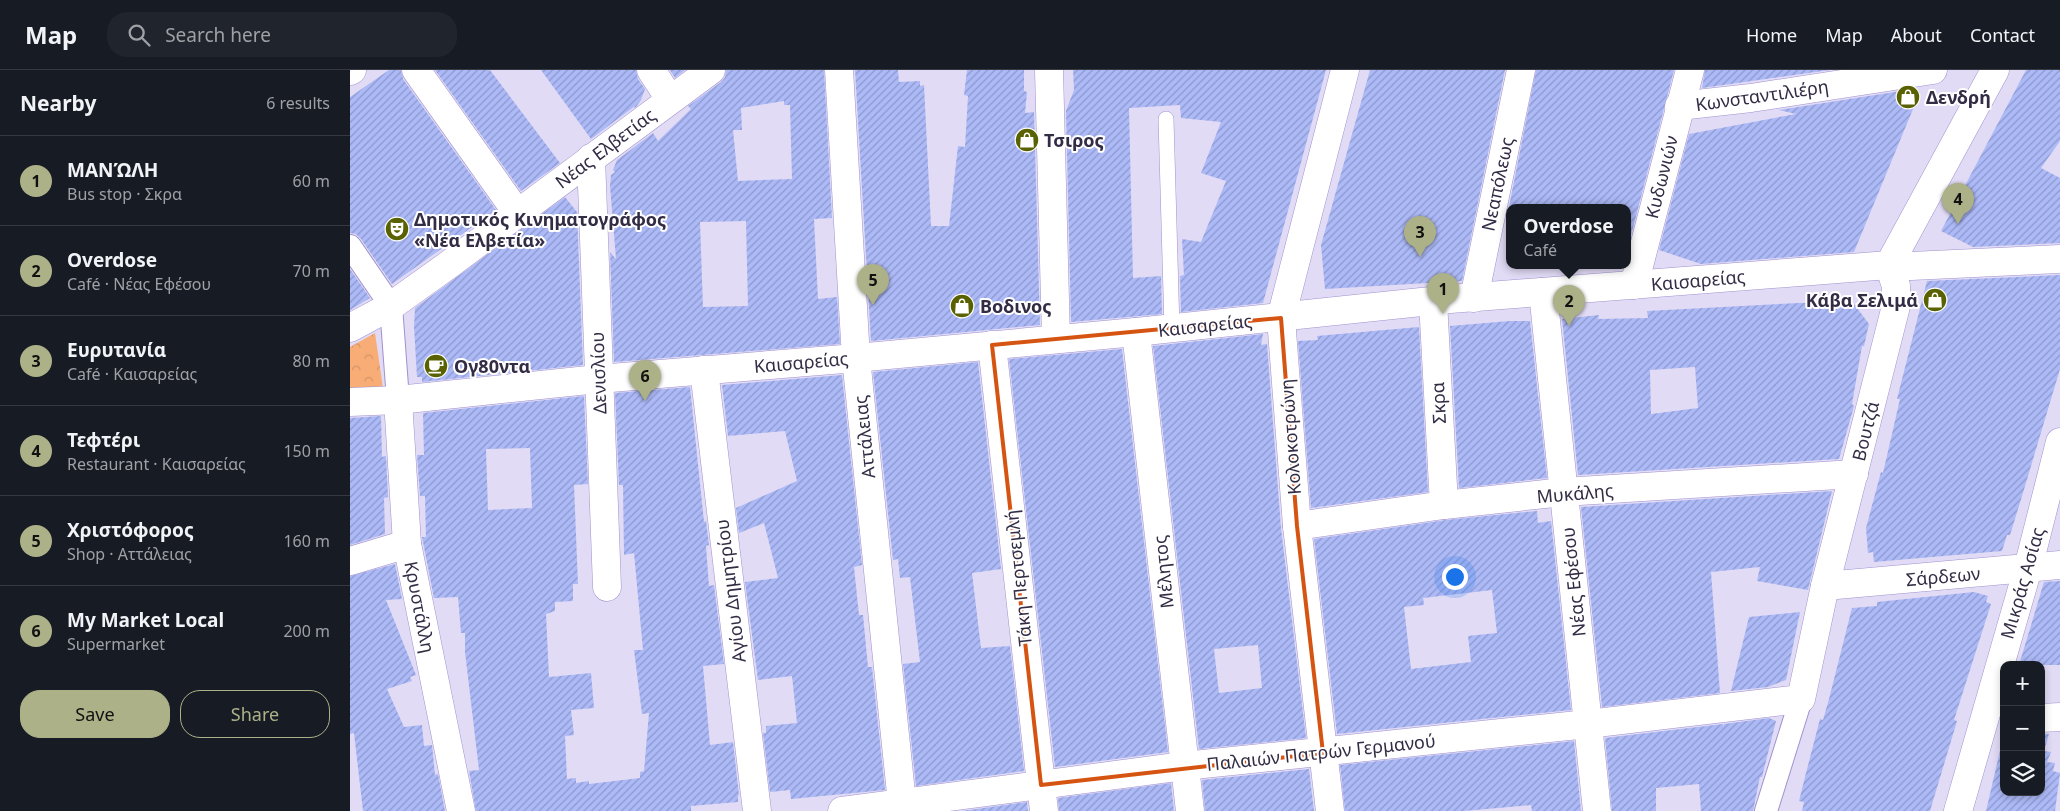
<!DOCTYPE html>
<meta charset="utf-8">
<style>
:root{--surface:#171b24;--page:#20242c;--text:#f1f3f6;--muted:#9ea1a6;--line:#363941;--accent:#adb187}
body{margin:0;font-family:"Noto Sans",sans-serif;background:var(--page);color:var(--text)}
.controls{position:absolute;right:15px;bottom:15px;display:grid;overflow:hidden;border-radius:10px;box-shadow:0 2px 8px #0003}
.controls button{width:45px;height:45px;display:grid;place-items:center;padding:0;border:0;border-bottom:1px solid var(--line);background:var(--surface);color:var(--text);font:25px sans-serif}
.you{position:absolute;left:1104px;top:506px;width:18px;height:18px;margin:-12px;border:4px solid #fff;border-radius:50%;background:#1a73e8;box-shadow:0 0 0 8px #1a73e833}
.badge{display:grid;place-items:center;width:32px;height:32px;border-radius:50%;background:var(--accent);color:#111;font-size:16px;font-weight:700}
.pin{position:absolute;translate:-50% -41px;filter:drop-shadow(0 1px 2px #0008)}
.pin::after{content:'';position:absolute;top:26px;width:18px;height:15px;background:inherit;clip-path:polygon(0 0,100% 0,50% 100%)}
.popup{position:absolute;left:1156px;top:134px;width:125px;height:65px;box-sizing:border-box;display:grid;place-content:center;border-radius:10px;background:var(--surface);filter:drop-shadow(0 1px 4px #0005);font-size:16px;white-space:nowrap;color:var(--muted)}
.popup b{font-size:19px;color:var(--text)}
.popup::after{content:'';position:absolute;left:50%;top:100%;margin-left:-10px;border:10px solid transparent;border-top-color:var(--surface)}
.list{margin:0;padding:0;list-style:none}
h2{display:flex;justify-content:space-between;align-items:center;height:65px;margin:0;padding:0 20px;font-size:21px}
h2 small{font-size:16px;font-weight:400;color:var(--muted)}
.list li{display:grid;grid-template-columns:32px 1fr auto;gap:15px;align-items:center;box-sizing:border-box;height:90px;padding:0 20px;border-top:1px solid var(--line)}
.list b{display:block;font-size:19px;white-space:nowrap}
.list p{margin:0;font-size:16px;white-space:nowrap;color:var(--muted)}
.list em{font-size:16px;font-style:normal;color:var(--muted)}
.actions{display:flex;gap:10px;padding:15px 20px}
.actions a{flex:1;padding:11px 0;border:1px solid var(--accent);border-radius:20px;text-align:center;font-size:18px;color:var(--accent)}
.actions .main{background:var(--accent);color:#111}
.icon{flex:none;width:28px;height:28px;fill:none;stroke:currentColor;stroke-width:2;stroke-linecap:round;stroke-linejoin:round}
.map{position:relative;flex:none;width:1710px;height:741px;overflow:hidden}
header{display:flex;align-items:center;gap:30px;box-sizing:border-box;height:70px;padding:0 25px;background:var(--surface);border-bottom:1px solid var(--line)}
header strong{font-size:24px}
nav{display:flex;gap:28px;margin-inline-start:auto;font-size:18px}
.search{width:350px;height:45px;background:var(--page);display:flex;align-items:center;gap:12px;box-sizing:border-box;padding:0 18px;border-radius:20px;color:var(--muted);font-size:19px}
main{display:flex}
aside{flex:1;background:var(--surface)}
.map>svg:first-child{display:block}
.park{fill:url(#park-crowns)}
.building{fill:url(#building-hatch);fill-rule:evenodd}
.lines{fill:none;stroke-linecap:round;stroke-linejoin:round}
.service-casing{stroke:#a192cf;stroke-width:16}
.pedestrian-casing{stroke:#a192cf;stroke-width:24}
.minor-casing{stroke:#a192cf;stroke-width:29}
.tertiary-casing{stroke:#a192cf;stroke-width:29}
.service{stroke:#fff;stroke-width:15}
.pedestrian{stroke:#fff;stroke-width:22}
.minor{stroke:#fff;stroke-width:28}
.tertiary{stroke:#fff;stroke-width:28}
.marked{fill:none;stroke:#d65412;stroke-width:4;stroke-linejoin:round}
.labels{text-anchor:middle;dominant-baseline:central;stroke-width:4;stroke-linejoin:round;paint-order:stroke}
.street-label{font-size:18px;fill:#332c45;stroke:#fff}
.poi-label{font-size:18px;font-weight:bold;fill:#332c45;stroke:#fff;text-anchor:start}
</style>
<header>
<strong>Map</strong>
<div class="search"><svg class="icon" aria-label="search" viewBox="0 0 24 24"><circle cx="10" cy="10" r="6"/><path d="M15 15l6 6"/></svg>Search here</div>
<nav><a>Home</a><a>Map</a><a>About</a><a>Contact</a></nav>
</header>
<main>
<aside>
<h2>Nearby<small>6 results</small></h2>
<ul class="list">
<li><span class="badge">1</span><div><b>ΜΑΝΏΛΗ</b><p>Bus stop · Σκρα</p></div><em>60 m</em></li>
<li><span class="badge">2</span><div><b>Overdose</b><p>Café · Νέας Εφέσου</p></div><em>70 m</em></li>
<li><span class="badge">3</span><div><b>Ευρυτανία</b><p>Café · Καισαρείας</p></div><em>80 m</em></li>
<li><span class="badge">4</span><div><b>Τεφτέρι</b><p>Restaurant · Καισαρείας</p></div><em>150 m</em></li>
<li><span class="badge">5</span><div><b>Χριστόφορος</b><p>Shop · Αττάλειας</p></div><em>160 m</em></li>
<li><span class="badge">6</span><div><b>My Market Local</b><p>Supermarket</p></div><em>200 m</em></li>
</ul>
<div class="actions"><a class="main">Save</a><a>Share</a></div>
</aside>
<div class="map">
<svg width="1710" height="741" viewBox="0 0 1710 741">
<defs>
<pattern id="park-crowns" width="20" height="18" patternUnits="userSpaceOnUse" patternTransform="scale(1.25)"><rect width="20" height="18" fill="#f8ac76"/><path d="M2 6a3 3 0 1 1 6 0M12 15a3 3 0 1 1 6 0" fill="none" stroke="#d59467"/></pattern>
<pattern id="building-hatch" width="6" height="6" patternUnits="userSpaceOnUse" patternTransform="scale(1.25)"><rect width="6" height="6" fill="#adbaf8"/><path d="M-1 1l2-2M0 6l6-6M5 7l2-2" fill="none" stroke="#8d97cb"/></pattern>
</defs>
<rect width="100%" height="100%" fill="#e1dbf5"/>
<path class="park" d="M 25,263 L 33,318 L 0,320 L 0,277 Z"/>
<g class="building">
<path d="M 39,0 L 51,0 L 53,9 L 146,140 L 42,214 L 11,169 L 6,164 L 0,163 L 0,27 Z"/>
<path d="M 85,0 L 140,0 L 210,93 L 171,121 Z"/>
<path d="M 191,0 L 286,0 L 288,9 L 295,19 L 291,30 L 286,37 L 284,38 L 285,36 L 241,69 Z"/>
<path d="M 320,0 L 335,0 L 325,8 Z"/>
<path d="M 376,0 L 474,0 L 482,148 L 464,149 L 468,229 L 487,227 L 490,274 L 264,292 L 260,182 L 266,189 L 260,116 L 261,105 L 265,102 L 263,100 L 267,90 L 303,63 L 308,71 L 341,39 L 338,36 L 371,12 L 375,7 ZM 434,31 L 434,35 L 440,35 L 442,109 L 388,111 L 383,60 L 392,60 L 391,38 ZM 396,151 L 398,236 L 353,237 L 350,152 Z"/>
<path d="M 505,0 L 548,0 L 549,12 L 570,11 L 570,16 L 574,15 L 581,156 L 599,156 L 608,76 L 615,77 L 618,26 L 614,25 L 617,0 L 674,0 L 674,21 L 677,22 L 675,43 L 684,42 L 690,255 L 521,271 Z"/>
<path d="M 723,0 L 976,0 L 913,233 L 831,242 L 830,206 L 834,205 L 832,169 L 851,172 L 876,111 L 851,103 L 871,52 L 831,48 L 830,35 L 779,38 L 783,208 L 811,206 L 812,244 L 721,252 L 716,41 L 724,20 Z"/>
<path d="M 1020,0 L 1155,0 L 1112,211 L 975,219 L 971,175 Z"/>
<path d="M 1186,0 L 1324,0 L 1278,177 L 1278,137 L 1159,137 Z"/>
<path d="M 1355,0 L 1480,0 L 1352,18 Z"/>
<path d="M 1676,0 L 1710,0 L 1710,71 L 1691,98 L 1710,108 L 1710,173 L 1623,177 L 1591,161 Z"/>
<path d="M 1564,19 L 1570,22 L 1504,182 L 1351,194 L 1309,180 L 1339,64 L 1446,44 L 1429,40 Z"/>
<path d="M 215,127 L 227,142 L 233,295 L 72,312 L 72,307 L 67,307 L 64,257 L 65,238 Z"/>
<path d="M 0,199 L 20,228 L 0,240 Z"/>
<path d="M 1710,205 L 1710,299 L 1672,426 L 1660,465 L 1657,465 L 1652,481 L 1524,492 L 1523,482 L 1518,483 L 1516,458 L 1531,402 L 1533,403 L 1550,329 L 1547,329 L 1577,211 Z"/>
<path d="M 1449,233 L 1470,233 L 1470,236 L 1504,234 L 1519,254 L 1514,276 L 1512,276 L 1502,334 L 1504,336 L 1489,389 L 1228,405 L 1212,249 L 1249,245 L 1248,249 L 1298,248 L 1297,241 ZM 1345,297 L 1348,338 L 1301,344 L 1300,300 Z"/>
<path d="M 1160,251 L 1180,251 L 1197,408 L 1109,418 L 1100,256 Z"/>
<path d="M 1069,257 L 1078,422 L 961,438 L 948,271 L 968,270 L 967,266 Z"/>
<path d="M 913,264 L 911,275 L 917,274 L 931,458 L 956,668 L 849,679 L 803,276 ZM 908,575 L 912,618 L 869,623 L 864,579 Z"/>
<path d="M 772,279 L 818,682 L 705,697 L 659,289 Z"/>
<path d="M 628,292 L 651,499 L 622,503 L 631,578 L 660,576 L 674,701 L 566,716 L 553,594 L 570,592 L 560,507 L 550,508 L 548,489 L 543,490 L 523,302 Z"/>
<path d="M 492,305 L 512,495 L 504,497 L 509,545 L 513,545 L 518,597 L 522,597 L 535,720 L 441,729 L 440,720 L 420,722 L 413,663 L 416,663 L 416,656 L 447,653 L 442,606 L 408,610 L 395,512 L 428,508 L 414,453 L 389,463 L 386,438 L 447,411 L 435,361 L 378,366 L 372,315 Z"/>
<path d="M 340,317 L 354,452 L 356,451 L 359,475 L 356,476 L 359,516 L 364,515 L 374,594 L 353,596 L 360,675 L 383,672 L 389,725 L 388,725 L 388,732 L 341,736 L 341,741 L 126,741 L 119,701 L 129,700 L 115,582 L 115,563 L 111,563 L 108,527 L 84,528 L 73,472 L 72,467 L 76,467 L 75,426 L 70,426 L 67,385 L 74,385 L 73,343 L 234,326 L 238,414 L 224,415 L 228,514 L 223,514 L 223,531 L 205,532 L 205,541 L 196,544 L 199,607 L 241,603 L 244,638 L 221,640 L 224,665 L 215,666 L 217,709 L 226,708 L 226,713 L 239,711 L 239,714 L 290,708 L 290,702 L 294,701 L 299,643 L 292,644 L 284,580 L 293,580 L 284,483 L 274,485 L 273,415 L 269,415 L 265,323 ZM 180,378 L 182,438 L 138,440 L 136,379 Z"/>
<path d="M 31,346 L 32,387 L 36,386 L 38,427 L 34,428 L 35,464 L 0,475 L 0,348 Z"/>
<path d="M 1482,421 L 1458,520 L 1407,511 L 1410,497 L 1361,502 L 1370,623 L 1252,637 L 1231,437 Z"/>
<path d="M 1187,441 L 1188,453 L 1201,451 L 1221,640 L 987,664 L 964,469 L 1096,450 ZM 1142,520 L 1147,563 L 1118,566 L 1121,592 L 1061,599 L 1054,537 L 1074,535 L 1073,528 Z"/>
<path d="M 45,494 L 52,529 L 36,530 L 66,605 L 60,607 L 62,611 L 37,619 L 54,657 L 72,655 L 74,676 L 82,675 L 85,705 L 88,704 L 95,741 L 13,741 L 4,663 L 0,664 L 0,506 Z"/>
<path d="M 1710,511 L 1710,595 L 1669,595 L 1694,512 Z"/>
<path d="M 1624,522 L 1638,526 L 1636,532 L 1641,534 L 1604,650 L 1607,651 L 1580,741 L 1452,741 L 1454,732 L 1449,731 L 1456,703 L 1470,649 L 1473,650 L 1479,629 L 1502,538 L 1527,536 L 1527,532 Z"/>
<path d="M 1450,542 L 1436,610 L 1418,617 L 1381,621 L 1399,547 Z"/>
<path d="M 1419,648 L 1426,651 L 1412,707 L 1410,707 L 1403,741 L 1351,741 L 1349,714 L 1306,718 L 1306,741 L 1262,741 L 1255,668 L 1373,654 L 1373,657 L 1374,654 Z"/>
<path d="M 1691,664 L 1699,664 L 1694,681 L 1701,682 L 1697,692 L 1705,693 L 1703,701 L 1710,703 L 1705,741 L 1636,741 L 1653,668 L 1654,722 L 1691,722 Z"/>
<path d="M 1224,671 L 1231,741 L 1182,741 L 1181,735 L 1114,741 L 995,741 L 990,695 Z"/>
<path d="M 959,699 L 964,741 L 855,741 L 852,710 Z"/>
<path d="M 821,713 L 824,741 L 709,741 L 708,728 Z"/>
<path d="M 677,732 L 678,741 L 612,741 Z"/>
</g>
<g class="lines">
<g class="service-casing">
<path id="service" d="M 816,49 L 822,259"/>
</g>
<g class="pedestrian-casing">
<g id="pedestrian">
<path d="M 0,176 L 41,236 L 48,330"/>
<path d="M 1416,741 L 1451,629"/>
</g>
</g>
<g class="minor-casing">
<g id="minor">
<path d="M 66,0 L 168,144"/>
<path d="M 301,0 L 320,29"/>
<path d="M 489,0 L 506,288 L 552,733"/>
<path d="M 699,0 L 706,269"/>
<path d="M 0,1 L 2,0"/>
<path d="M 1329,36 L 1401,28 L 1583,0"/>
<path d="M 241,88 L 257,517"/>
<path d="M 1284,215 L 1340,0"/>
<path d="M 1193,222 L 1247,741"/>
<path d="M 1124,228 L 1171,0"/>
<path d="M 1083,231 L 1094,435"/>
<path d="M 786,262 L 840,741"/>
<path d="M 642,275 L 694,741"/>
<path d="M 354,300 L 407,741"/>
<path d="M 48,330 L 57,474 L 111,741"/>
<path d="M 947,456 L 1094,435 L 1213,422 L 1504,404"/>
<path d="M 0,491 L 57,474"/>
<path d="M 1475,516 L 1710,495"/>
<path d="M 1691,648 L 1710,647"/>
<path d="M 492,741 L 834,696 L 1238,654 L 1451,629 L 1475,516 L 1546,236 L 1546,216 L 1539,195 L 1561,196 L 1710,189"/>
<path d="M 980,741 L 947,456 L 931,248 L 995,0"/>
<path d="M 1608,741 L 1678,498 L 1710,372"/>
</g>
</g>
<g class="tertiary-casing">
<g id="tertiary">
<path d="M 0,258 L 41,236 L 101,193 L 361,0"/>
<path d="M 0,332 L 48,330 L 248,309 L 506,288 L 786,262 L 1100,229 L 1539,195 L 1645,0"/>
</g>
</g>
<use href="#service" class="service"/>
<use href="#pedestrian" class="pedestrian"/>
<use href="#minor" class="minor"/>
<use href="#tertiary" class="tertiary"/>
</g>
<path class="marked" d="M 931,248 L 947,456 L 973,683 L 691,715 L 642,275 Z"/>
<defs>
<g id="shop-disc" transform="scale(1.25)"><circle r="9.5" fill="#596100" stroke="#fff"/><path d="M-5-2.5h2.3a2.7 3.5 0 0 1 5.4 0H5L5.5 6h-11ZM-1.5-2.5h3a1.5 2.3 0 0 0-3 0Z" fill="#fff"/></g>
<g id="theatre-disc" transform="scale(1.25)"><circle r="9.5" fill="#596100" stroke="#fff"/><path d="M-5-5.5Q0-4 5-5.5V0Q5 5 0 6Q-5 5-5 0ZM-3.3-2.5H-1v1.5H-3.3ZM1-2.5H3.3v1.5H1ZM-2.8 1Q0 5.5 2.8 1Z" fill="#fff"/></g>
<g id="cafe-disc" transform="scale(1.25)"><circle r="9.5" fill="#596100" stroke="#fff"/><path d="M-5.5-4.5H6V0H3Q3 3.5 0 3.5H-2.5Q-5.5 3.5-5.5 0ZM3-3.2v2h1.7v-2ZM-6 4.5H4V6H-6Z" fill="#fff"/></g>
</defs>
<g fill-rule="evenodd">
<use href="#shop-disc" x="1558" y="27"/>
<use href="#shop-disc" x="677" y="70"/>
<use href="#theatre-disc" x="47" y="159"/>
<use href="#shop-disc" x="1585" y="230"/>
<use href="#shop-disc" x="612" y="236"/>
<use href="#cafe-disc" x="86" y="296"/>
</g>
<g class="labels">
<g class="street-label">
<text transform="translate(1412 25) rotate(-8)">Κωνσταντιλιέρη</text>
<text transform="translate(255 78) rotate(-37)">Νέας Ελβετίας</text>
<text transform="translate(1311 107) rotate(-76)">Κυδωνιών</text>
<text transform="translate(1147 114) rotate(-78)">Νεαπόλεως</text>
<text transform="translate(1348 210) rotate(-5)">Καισαρείας</text>
<text transform="translate(855 255) rotate(-6)">Καισαρείας</text>
<text transform="translate(451 292) rotate(-5)">Καισαρείας</text>
<text transform="translate(248 303) rotate(-92)">Δενισλίου</text>
<text transform="translate(1088 333) rotate(-93)">Σκρα</text>
<text transform="translate(1515 361) rotate(-76)">Βουτζά</text>
<text transform="translate(514 367) rotate(-96)">Αττάλειας</text>
<text transform="translate(940 367) rotate(-94)">Κολοκοτρώνη</text>
<text transform="translate(1225 423) rotate(-5)">Μυκάλης</text>
<text transform="translate(813 502) rotate(-96)">Μέλητος</text>
<text transform="translate(1593 506) rotate(-5)">Σάρδεων</text>
<text transform="translate(668 508) rotate(-96)">Τάκη Περτσεμλή</text>
<text transform="translate(1223 512) rotate(-96)">Νέας Εφέσου</text>
<text transform="translate(1672 513) rotate(-74)">Μικράς Ασίας</text>
<text transform="translate(380 521) rotate(-97)">Αγίου Δημητρίου</text>
<text transform="translate(70 537) rotate(79)">Κρυστάλλη</text>
<text transform="translate(971 682) rotate(-6)">Παλαιών Πατρών Γερμανού</text>
</g>
<g class="poi-label">
<text x="1576" y="27">Δενδρή</text>
<text x="694" y="70">Τσιρος</text>
<text x="64" y="149">Δημοτικός Κινηματογράφος<tspan x="64" dy="21">«Νέα Ελβετία»</tspan></text>
<text x="1568" y="230" text-anchor="end">Κάβα Σελιμά</text>
<text x="630" y="236">Βοδινος</text>
<text x="104" y="296">Ογ80ντα</text>
</g>
</g>
</svg>
<div class="controls">
<button>+</button>
<button>−</button>
<button><svg class="icon" aria-label="layers" viewBox="0 0 24 24"><path d="M12 4l9 5-9 5-9-5zM3 14l9 5 9-5"/></svg></button>
</div>
<div class="you"></div>
<div class="pin badge" style="left:1093px;top:244px">1</div>
<div class="pin badge" style="left:1219px;top:256px">2</div>
<div class="popup"><b>Overdose</b>Café</div>
<div class="pin badge" style="left:1070px;top:187px">3</div>
<div class="pin badge" style="left:1608px;top:154px">4</div>
<div class="pin badge" style="left:523px;top:235px">5</div>
<div class="pin badge" style="left:295px;top:331px">6</div>
</div>
</main>
